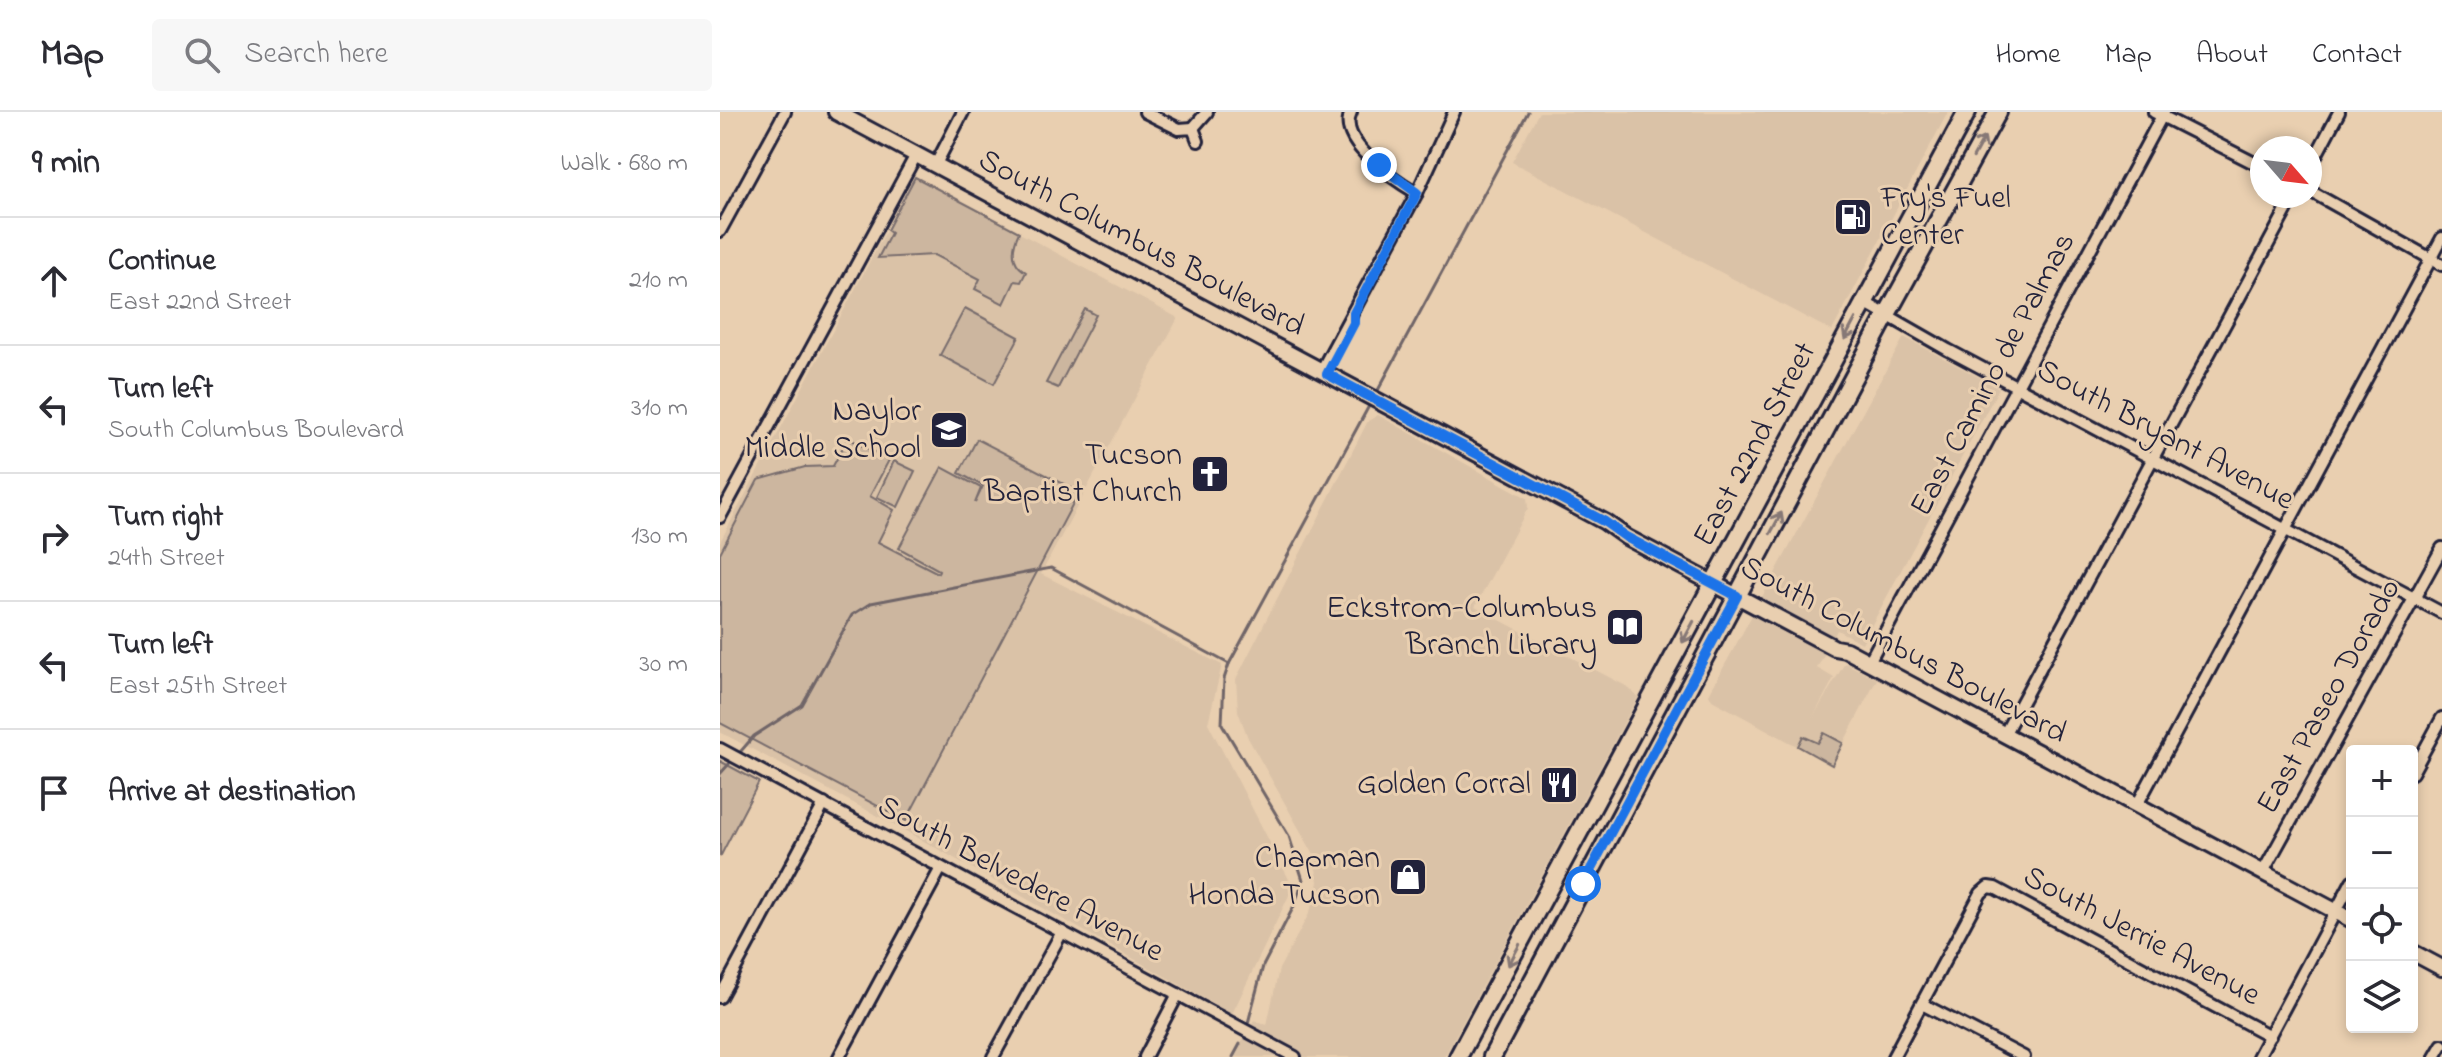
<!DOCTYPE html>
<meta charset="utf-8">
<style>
:root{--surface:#fff;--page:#f7f7f7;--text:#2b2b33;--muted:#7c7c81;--line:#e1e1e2}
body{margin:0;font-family:"Indie Flower",sans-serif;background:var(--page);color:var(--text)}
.controls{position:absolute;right:24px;bottom:24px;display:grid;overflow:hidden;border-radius:8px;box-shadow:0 4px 12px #0003}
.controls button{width:72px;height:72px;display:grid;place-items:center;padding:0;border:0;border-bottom:2px solid var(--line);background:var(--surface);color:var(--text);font:40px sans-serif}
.compass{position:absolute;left:1530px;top:24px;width:72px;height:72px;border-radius:50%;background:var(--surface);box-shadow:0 4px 12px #0003;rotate:118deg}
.stop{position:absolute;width:24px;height:24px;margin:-18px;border:6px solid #1a73e8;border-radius:50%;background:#fff}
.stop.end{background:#1a73e8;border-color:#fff;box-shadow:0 2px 8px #0008}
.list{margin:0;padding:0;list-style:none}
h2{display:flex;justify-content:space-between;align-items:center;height:104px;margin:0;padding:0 32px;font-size:34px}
h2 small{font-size:26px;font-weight:400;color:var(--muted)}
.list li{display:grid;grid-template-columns:52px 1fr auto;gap:24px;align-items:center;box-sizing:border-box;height:128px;padding:0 32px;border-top:2px solid var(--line)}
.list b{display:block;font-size:30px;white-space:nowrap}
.list p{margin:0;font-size:26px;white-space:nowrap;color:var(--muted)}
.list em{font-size:26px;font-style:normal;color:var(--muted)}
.icon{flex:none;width:44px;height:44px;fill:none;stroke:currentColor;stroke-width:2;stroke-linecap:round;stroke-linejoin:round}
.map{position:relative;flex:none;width:1722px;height:945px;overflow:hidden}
header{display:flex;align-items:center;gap:48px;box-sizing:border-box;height:112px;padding:0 40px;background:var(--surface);border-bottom:2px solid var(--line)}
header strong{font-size:38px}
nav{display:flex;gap:44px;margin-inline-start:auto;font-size:28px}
.search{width:560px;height:72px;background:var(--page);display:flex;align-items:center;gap:20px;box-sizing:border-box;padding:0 28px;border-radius:8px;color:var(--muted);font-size:30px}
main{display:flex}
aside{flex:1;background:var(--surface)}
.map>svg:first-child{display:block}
.built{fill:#dac2a7}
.green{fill:#ccb69f;stroke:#776c6d;stroke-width:2}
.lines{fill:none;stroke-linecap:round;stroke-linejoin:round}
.stream{stroke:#6f6568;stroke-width:3}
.street-casing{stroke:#22223b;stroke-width:16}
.secondary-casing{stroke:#22223b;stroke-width:20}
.primary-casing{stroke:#22223b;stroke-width:22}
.street{stroke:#e9cfb0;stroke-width:10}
.secondary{stroke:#e9cfb0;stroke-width:14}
.primary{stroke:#e9cfb0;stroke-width:16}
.oneway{stroke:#867876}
.route{stroke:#1a73e8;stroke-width:10}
.labels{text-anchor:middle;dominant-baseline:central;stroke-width:6;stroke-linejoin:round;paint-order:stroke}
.poi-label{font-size:32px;fill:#22223b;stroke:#e9cfb0;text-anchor:end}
.street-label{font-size:32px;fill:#22223b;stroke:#e9cfb0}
</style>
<header>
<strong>Map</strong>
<div class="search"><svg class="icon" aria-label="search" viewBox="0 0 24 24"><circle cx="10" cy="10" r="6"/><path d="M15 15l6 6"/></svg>Search here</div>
<nav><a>Home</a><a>Map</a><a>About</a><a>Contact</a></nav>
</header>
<main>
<aside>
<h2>9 min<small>Walk · 680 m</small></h2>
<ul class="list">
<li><svg class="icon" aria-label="ahead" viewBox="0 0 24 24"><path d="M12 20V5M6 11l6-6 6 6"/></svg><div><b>Continue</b><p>East 22nd Street</p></div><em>210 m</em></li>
<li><svg class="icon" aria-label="left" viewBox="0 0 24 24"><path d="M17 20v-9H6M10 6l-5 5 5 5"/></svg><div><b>Turn left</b><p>South Columbus Boulevard</p></div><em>310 m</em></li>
<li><svg class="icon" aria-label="right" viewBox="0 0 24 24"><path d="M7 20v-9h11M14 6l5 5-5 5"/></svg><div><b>Turn right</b><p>24th Street</p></div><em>130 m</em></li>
<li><svg class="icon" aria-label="left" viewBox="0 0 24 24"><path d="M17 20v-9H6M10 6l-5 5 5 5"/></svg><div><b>Turn left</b><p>East 25th Street</p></div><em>30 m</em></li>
<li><svg class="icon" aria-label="arrive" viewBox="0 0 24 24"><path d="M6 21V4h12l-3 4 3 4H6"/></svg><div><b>Arrive at destination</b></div></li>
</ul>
</aside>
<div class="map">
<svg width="1722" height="945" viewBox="0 0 1722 945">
<rect width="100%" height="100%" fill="#e9cfb0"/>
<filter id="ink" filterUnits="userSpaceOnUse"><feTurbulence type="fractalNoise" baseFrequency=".0125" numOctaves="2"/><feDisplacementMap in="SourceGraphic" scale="16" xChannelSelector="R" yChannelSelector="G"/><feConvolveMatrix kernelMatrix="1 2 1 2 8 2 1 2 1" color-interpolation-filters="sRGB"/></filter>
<g filter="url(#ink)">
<g class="built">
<path d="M 819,0 L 1228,0 L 1112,219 L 792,50 Z"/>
<path d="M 195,65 L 458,206 L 321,462 L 502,553 L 488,611 L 573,775 L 512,902 L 184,718 L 0,620 L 0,430 Z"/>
<path d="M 1184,225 L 1279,276 L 1142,531 L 1117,518 L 1097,556 L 1114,566 L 1093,605 L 1125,551 L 1157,567 L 1112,653 L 992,588 L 989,582 Z"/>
<path d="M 658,303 L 807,386 L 808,396 L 755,495 L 906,574 L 918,585 L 724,945 L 514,945 L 534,908 L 547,913 L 559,857 L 590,800 L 598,770 L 594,743 L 528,626 L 518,599 L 516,567 L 648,309 Z"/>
</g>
<g class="green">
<path d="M 195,65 L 299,120 C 292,135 290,151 306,160 L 301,170 L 295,169 L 284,192 L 255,177 L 260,167 L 214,143 L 158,146 L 171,121 L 167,118 Z"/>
<path d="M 245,196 L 299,225 L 274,272 L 220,243 Z"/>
<path d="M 365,197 L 376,203 L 338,276 L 326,271 Z"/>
<path d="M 128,326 L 169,348 L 150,384 L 174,398 L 158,430 L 218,461 L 219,458 L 179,436 L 222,355 L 261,376 L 255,391 L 263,374 L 239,361 L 257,327 L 359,380 L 186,709 L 0,611 L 0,441 L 38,368 L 85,355 L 113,354 Z"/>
<path d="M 174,349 L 195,359 L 178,395 L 157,385 Z"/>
<path d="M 1104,621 L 1123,631 L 1112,653 L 1078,634 L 1083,624 L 1098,631 Z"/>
<path d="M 0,649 L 39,670 L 0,745 Z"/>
</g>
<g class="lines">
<g class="stream">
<path d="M 656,282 L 808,0"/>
<path d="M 509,552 L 504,567 L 502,612 L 569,724 L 583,768 L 574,794 L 543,854 L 528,911"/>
<path d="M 21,639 L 34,624 L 82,593 L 132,503 L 151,491 L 331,456 L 509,552 L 650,292"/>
<path d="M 0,662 L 9,652"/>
<path d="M 513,945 L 520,932"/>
</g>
<g class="street-casing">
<g id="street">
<path d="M 425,0 L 459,17 L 473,16 L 478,29"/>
<path d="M 631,0 C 616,30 675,68 697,81"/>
<path d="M 1434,0 L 1542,55"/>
<path d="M 473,16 L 487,0"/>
<path d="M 215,54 L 243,0"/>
<path d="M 1590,55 L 1619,0"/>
<path d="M 1590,79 L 1722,153"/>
<path d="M 0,119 L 65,0"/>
<path d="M 1144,190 L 1228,238 L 1722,501"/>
<path d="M 601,259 L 697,81 L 734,0"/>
<path d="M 0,405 L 196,43"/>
<path d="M 1149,550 L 1444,0"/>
<path d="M 1284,623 L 1574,84"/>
<path d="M 0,637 L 575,945"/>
<path d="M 1692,661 L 1722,606"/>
<path d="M 1417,693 L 1722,126"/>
<path d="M 1543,760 L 1722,436"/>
<path d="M 0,885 L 104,692"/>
<path d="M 1202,892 L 1304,945"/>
<path d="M 119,945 L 221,756"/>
<path d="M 273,945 L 342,820"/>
<path d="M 425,945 L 458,882"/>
<path d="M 1173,945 L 1261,781 L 1268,775 L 1275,776 L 1550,924"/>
<path d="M 1538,945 L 1632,769"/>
<path d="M 1715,945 L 1722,933"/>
</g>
</g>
<g class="secondary-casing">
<g id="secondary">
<path d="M 116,0 L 885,410 L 906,425 L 1115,536 L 1126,538 L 1632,808"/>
<path d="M 1692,840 L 1722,856"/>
</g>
</g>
<g class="primary-casing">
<g id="primary">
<path d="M 738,945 L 1247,0"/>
<path d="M 772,945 L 1166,204 L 1278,0"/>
</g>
</g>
<use href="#street" class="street"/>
<use href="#secondary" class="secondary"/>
<use href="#primary" class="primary"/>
</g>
<defs><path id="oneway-shaft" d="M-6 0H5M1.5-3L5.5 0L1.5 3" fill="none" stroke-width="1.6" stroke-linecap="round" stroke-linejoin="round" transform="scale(2)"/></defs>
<g class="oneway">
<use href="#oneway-shaft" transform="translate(1259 35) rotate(-61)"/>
<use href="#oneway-shaft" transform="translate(1130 217) rotate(118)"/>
<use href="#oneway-shaft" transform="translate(1056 411) rotate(-62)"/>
<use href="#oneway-shaft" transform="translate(968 520) rotate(118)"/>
<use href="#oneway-shaft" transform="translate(794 843) rotate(118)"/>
</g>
</g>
<g class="lines" filter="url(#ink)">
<path class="route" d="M 659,53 L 697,81 L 634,201 L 634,211 L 607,262 L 885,410 L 906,425 L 1017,484 L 863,772"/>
</g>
<defs>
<g id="fuel-square" transform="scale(2)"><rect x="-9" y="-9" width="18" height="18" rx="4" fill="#22223b" stroke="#e9cfb0"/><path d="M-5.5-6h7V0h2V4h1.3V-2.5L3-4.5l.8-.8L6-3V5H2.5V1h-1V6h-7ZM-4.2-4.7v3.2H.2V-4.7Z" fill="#fff"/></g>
<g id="school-square" transform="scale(2)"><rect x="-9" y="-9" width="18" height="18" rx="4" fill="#22223b" stroke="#e9cfb0"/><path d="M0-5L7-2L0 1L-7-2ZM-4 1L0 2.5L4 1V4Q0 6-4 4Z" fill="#fff"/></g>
<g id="church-square" transform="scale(2)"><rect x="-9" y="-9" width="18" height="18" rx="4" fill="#22223b" stroke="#e9cfb0"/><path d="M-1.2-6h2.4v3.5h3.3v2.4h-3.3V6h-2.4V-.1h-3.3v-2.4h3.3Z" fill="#fff"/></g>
<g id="library-square" transform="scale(2)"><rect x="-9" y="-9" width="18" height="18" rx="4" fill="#22223b" stroke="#e9cfb0"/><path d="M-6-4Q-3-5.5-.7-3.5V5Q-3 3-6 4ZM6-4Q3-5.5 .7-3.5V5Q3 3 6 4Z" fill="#fff"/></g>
<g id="restaurant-square" transform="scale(2)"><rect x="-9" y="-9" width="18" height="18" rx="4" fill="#22223b" stroke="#e9cfb0"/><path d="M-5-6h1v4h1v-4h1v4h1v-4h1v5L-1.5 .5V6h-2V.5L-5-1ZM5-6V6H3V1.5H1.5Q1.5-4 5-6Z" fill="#fff"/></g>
<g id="shop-square" transform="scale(2)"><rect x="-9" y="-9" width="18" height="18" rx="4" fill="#22223b" stroke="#e9cfb0"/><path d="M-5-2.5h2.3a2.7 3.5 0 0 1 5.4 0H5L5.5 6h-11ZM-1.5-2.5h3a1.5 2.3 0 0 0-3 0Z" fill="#fff"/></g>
</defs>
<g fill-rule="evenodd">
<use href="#fuel-square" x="1133" y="105"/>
<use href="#school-square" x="229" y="318"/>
<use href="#church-square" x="490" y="362"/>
<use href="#library-square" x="905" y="515"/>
<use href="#restaurant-square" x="839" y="673"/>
<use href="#shop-square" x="688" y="765"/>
</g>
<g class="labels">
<g class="poi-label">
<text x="1161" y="87" text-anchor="start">Fry's Fuel<tspan x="1161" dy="37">Center</tspan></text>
<text x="201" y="300">Naylor<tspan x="201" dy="37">Middle School</tspan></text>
<text x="462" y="344">Tucson<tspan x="462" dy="37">Baptist Church</tspan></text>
<text x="877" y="497">Eckstrom-Columbus<tspan x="877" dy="37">Branch Library</tspan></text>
<text x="811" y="673">Golden Corral</text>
<text x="660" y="747">Chapman<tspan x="660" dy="37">Honda Tucson</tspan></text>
</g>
<g class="street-label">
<text transform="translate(421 132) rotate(28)">South Columbus Boulevard</text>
<text transform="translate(1274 263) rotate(-62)">East Camino de Palmas</text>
<text transform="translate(1445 324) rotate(28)">South Bryant Avenue</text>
<text transform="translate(1036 333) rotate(-62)">East 22nd Street</text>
<text transform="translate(1183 539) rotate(28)">South Columbus Boulevard</text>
<text transform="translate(1610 585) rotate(-61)">East Paseo Dorado</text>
<text transform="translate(300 768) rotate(28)">South Belvedere Avenue</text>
<text transform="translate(1421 825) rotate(28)">South Jerrie Avenue</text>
</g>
</g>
</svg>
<div class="controls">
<button>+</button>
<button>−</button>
<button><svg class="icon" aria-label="locate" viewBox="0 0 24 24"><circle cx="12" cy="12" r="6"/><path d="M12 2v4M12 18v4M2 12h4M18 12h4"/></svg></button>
<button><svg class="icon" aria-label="layers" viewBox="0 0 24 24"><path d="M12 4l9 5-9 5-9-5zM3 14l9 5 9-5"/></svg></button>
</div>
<svg class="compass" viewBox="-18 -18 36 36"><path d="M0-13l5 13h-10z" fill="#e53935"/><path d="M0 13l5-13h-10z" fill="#7c7c81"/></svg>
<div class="stop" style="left:863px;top:772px"></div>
<div class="stop end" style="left:659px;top:53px"></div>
</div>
</main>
